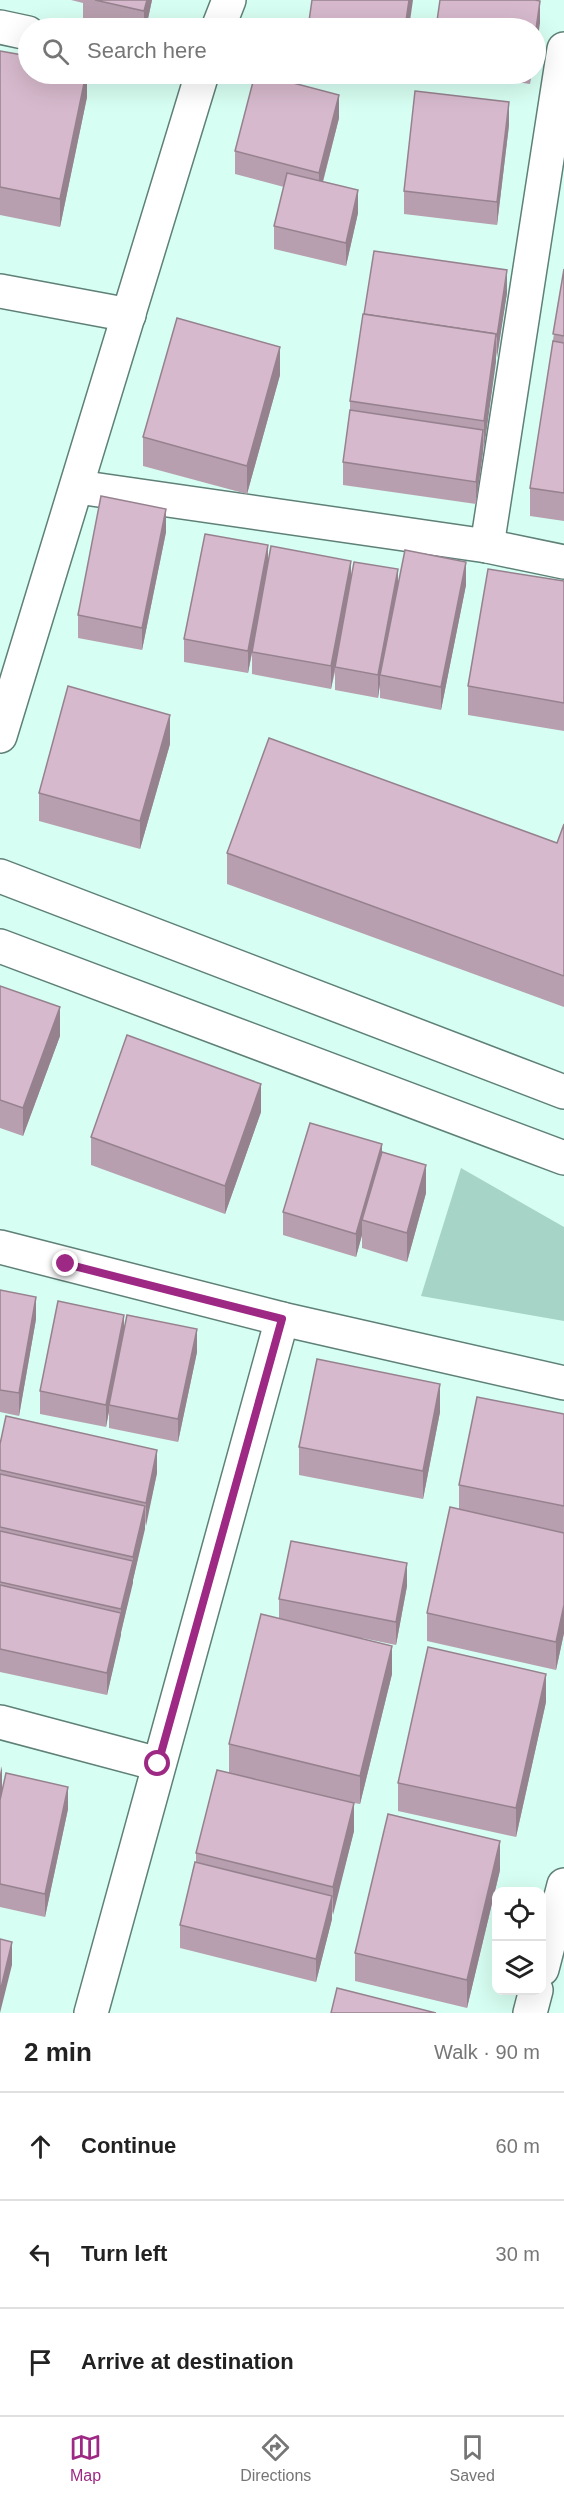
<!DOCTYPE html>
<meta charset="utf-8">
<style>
:root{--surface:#fff;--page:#f6f6f6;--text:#222;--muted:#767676;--line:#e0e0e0;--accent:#9d2985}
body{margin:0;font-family:Arial,sans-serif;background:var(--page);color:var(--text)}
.controls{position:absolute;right:18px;bottom:18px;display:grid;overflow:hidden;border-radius:12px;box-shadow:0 6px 24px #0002}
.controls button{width:54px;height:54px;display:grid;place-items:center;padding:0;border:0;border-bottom:2px solid var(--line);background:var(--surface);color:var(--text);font:30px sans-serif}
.stop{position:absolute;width:18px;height:18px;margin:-14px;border:4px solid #9d2985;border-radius:50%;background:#fff}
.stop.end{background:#9d2985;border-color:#fff;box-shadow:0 2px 6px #0008}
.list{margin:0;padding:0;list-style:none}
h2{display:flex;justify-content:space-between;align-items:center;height:78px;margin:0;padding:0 24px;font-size:26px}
h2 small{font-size:20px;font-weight:400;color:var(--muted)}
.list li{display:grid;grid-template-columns:39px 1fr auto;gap:18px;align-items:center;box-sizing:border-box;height:108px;padding:0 24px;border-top:2px solid var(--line)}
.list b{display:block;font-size:22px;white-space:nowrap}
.list em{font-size:20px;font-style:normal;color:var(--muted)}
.icon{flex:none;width:33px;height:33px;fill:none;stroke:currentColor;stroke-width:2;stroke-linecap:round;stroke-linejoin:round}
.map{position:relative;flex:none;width:564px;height:2013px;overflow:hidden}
.search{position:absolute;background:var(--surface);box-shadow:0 6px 24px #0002;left:18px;right:18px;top:18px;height:66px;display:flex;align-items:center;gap:15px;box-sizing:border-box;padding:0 21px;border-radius:33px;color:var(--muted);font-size:22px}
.sheet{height:402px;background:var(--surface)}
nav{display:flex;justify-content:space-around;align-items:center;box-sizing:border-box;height:84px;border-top:2px solid var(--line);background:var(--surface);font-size:16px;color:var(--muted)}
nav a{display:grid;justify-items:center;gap:3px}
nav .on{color:var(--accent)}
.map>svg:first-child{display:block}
.green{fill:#a6d4c7}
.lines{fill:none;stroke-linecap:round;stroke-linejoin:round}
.street-casing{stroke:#5e8077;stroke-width:36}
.secondary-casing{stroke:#5e8077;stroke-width:36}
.primary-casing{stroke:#5e8077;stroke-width:36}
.street{stroke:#fff;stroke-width:33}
.secondary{stroke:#fff;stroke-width:33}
.primary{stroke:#fff;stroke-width:33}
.wall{fill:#b89faf}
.shaded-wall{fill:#96828f}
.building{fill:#d6b9cc;stroke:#96828f;stroke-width:1.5}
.route{stroke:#9d2985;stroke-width:8}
</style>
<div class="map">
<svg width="564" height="2013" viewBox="0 0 564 2013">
<rect width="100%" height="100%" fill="#d7fef2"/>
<path class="green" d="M 461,1168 L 564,1227 L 564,1321 L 421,1296 Z"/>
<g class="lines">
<g class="street-casing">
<g id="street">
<path d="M 0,27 L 28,33"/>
<path d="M 218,28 L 229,0"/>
<path d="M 0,291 L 129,315"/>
<path d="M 78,487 L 487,546 L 564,562"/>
<path d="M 487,546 L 564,49"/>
<path d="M 0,736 L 202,74"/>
<path d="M 0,1247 L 282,1319 L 564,1383"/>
<path d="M 0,1722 L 158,1764"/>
<path d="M 91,2013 L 282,1319"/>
</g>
</g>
<g class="secondary-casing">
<g id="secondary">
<path d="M 0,876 L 564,1092"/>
<path d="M 0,946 L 564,1158"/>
</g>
</g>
<g class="primary-casing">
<g id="primary">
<path d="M 542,1969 L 564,1885"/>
<path d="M 530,2013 L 536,1990"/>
</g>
</g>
<use href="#street" class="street"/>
<use href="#secondary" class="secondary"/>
<use href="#primary" class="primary"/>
</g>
<g class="wall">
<path d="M 71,0 L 152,0 L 146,28 L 120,28 L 83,20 L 83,3 Z"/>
<path d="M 0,51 L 87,74 L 87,97 L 60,227 L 0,215 Z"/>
<path d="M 464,74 L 532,74 L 530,84 Z"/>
<path d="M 339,118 L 323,182 L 358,213 L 346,266 L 274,249 L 274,226 L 284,187 L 235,174 L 235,151 Z"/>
<path d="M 509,125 L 497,225 L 404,214 L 404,191 Z"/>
<path d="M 564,269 L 564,521 L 530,516 L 530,488 Z"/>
<path d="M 507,293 L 496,358 L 476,504 L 343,485 L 343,462 L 350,410 L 350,401 Z"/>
<path d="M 280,375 L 247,494 L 143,466 L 143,437 Z"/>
<path d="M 166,532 L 142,650 L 78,638 L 78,615 Z"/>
<path d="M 268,564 L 351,579 L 398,584 L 466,585 L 441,710 L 380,698 L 380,684 L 378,698 L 335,690 L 335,672 L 331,689 L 252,674 L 252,653 L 248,673 L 184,662 L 184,639 Z"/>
<path d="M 564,581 L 564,731 L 468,715 L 468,686 Z"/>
<path d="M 170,744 L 140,849 L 39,821 L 39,793 Z"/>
<path d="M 564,824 L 564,1007 L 227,884 L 227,853 L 557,843 Z"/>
<path d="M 0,986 L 60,1036 L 23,1136 L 0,1128 Z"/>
<path d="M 261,1112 L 225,1214 L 91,1165 L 91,1137 Z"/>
<path d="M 382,1152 L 426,1193 L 407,1262 L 362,1248 L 362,1235 L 356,1257 L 283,1235 L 283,1212 Z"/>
<path d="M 0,1290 L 36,1319 L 19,1416 L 0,1412 Z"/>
<path d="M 124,1331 L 197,1352 L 178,1442 L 109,1428 L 109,1411 L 106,1427 L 40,1414 L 40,1391 Z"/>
<path d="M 440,1412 L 423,1499 L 299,1475 L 299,1447 Z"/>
<path d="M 564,1414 L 564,1633 L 556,1670 L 427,1641 L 427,1613 L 459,1509 L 459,1485 Z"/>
<path d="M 0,1444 L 157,1473 L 107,1695 L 0,1672 Z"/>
<path d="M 407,1586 L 396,1645 L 362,1638 L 392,1674 L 360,1804 L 354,1803 L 354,1831 L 332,1915 L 332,1919 L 316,1982 L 180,1948 L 180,1925 L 196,1863 L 196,1853 L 229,1772 L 229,1744 L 279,1618 L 279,1599 Z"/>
<path d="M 546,1702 L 516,1837 L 398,1811 L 398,1783 Z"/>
<path d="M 0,1766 L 2,1793 L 68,1809 L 45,1917 L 0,1907 Z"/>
<path d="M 500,1870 L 467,2008 L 355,1981 L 355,1953 Z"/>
</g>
<g class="shaded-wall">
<path d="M 147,0 L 152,0 L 146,28 L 144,28 L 144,11 Z"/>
<path d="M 409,0 L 413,0 L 409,28 L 405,28 Z"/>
<path d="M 540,1 L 540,23 L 536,52 L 536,29 Z"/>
<path d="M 86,74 L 87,74 L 87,97 L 60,227 L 60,199 Z"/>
<path d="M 339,95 L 339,118 L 319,196 L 319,173 Z"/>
<path d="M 509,102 L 509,125 L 497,225 L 497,202 Z"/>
<path d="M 358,190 L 358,213 L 346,266 L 346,243 Z"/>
<path d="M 507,270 L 507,293 L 497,358 L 497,336 Z"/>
<path d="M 496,334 L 496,362 L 484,449 L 484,421 Z"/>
<path d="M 280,347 L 280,375 L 247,494 L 247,466 Z"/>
<path d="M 483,430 L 483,452 L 476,504 L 476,482 Z"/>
<path d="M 166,509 L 166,532 L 142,650 L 142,628 Z"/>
<path d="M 268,545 L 268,568 L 248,673 L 248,651 Z"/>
<path d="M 351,561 L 351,584 L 335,667 L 331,689 L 331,666 Z"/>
<path d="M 466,562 L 466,585 L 441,710 L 441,687 Z"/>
<path d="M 398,569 L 398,592 L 380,675 L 380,684 L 378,698 L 378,675 Z"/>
<path d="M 170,715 L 170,744 L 140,849 L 140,821 Z"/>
<path d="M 60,1007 L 60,1036 L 23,1136 L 23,1108 Z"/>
<path d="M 261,1084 L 261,1112 L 225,1214 L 225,1186 Z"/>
<path d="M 382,1144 L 382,1167 L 362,1220 L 362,1235 L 356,1257 L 356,1234 Z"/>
<path d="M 426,1165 L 426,1193 L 407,1262 L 407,1233 Z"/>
<path d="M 36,1297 L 36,1319 L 19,1416 L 19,1393 Z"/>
<path d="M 124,1315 L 124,1337 L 109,1405 L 109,1411 L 106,1427 L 106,1405 Z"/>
<path d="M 197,1329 L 197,1352 L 178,1442 L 178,1419 Z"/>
<path d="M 440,1384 L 440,1412 L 423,1499 L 423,1471 Z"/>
<path d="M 157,1450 L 157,1473 L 146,1526 L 146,1503 Z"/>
<path d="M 145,1506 L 145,1529 L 133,1580 L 133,1557 Z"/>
<path d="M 133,1561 L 133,1583 L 121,1632 L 121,1609 Z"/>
<path d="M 407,1563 L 407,1586 L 396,1645 L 396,1622 Z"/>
<path d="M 564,1605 L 564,1633 L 556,1670 L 556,1642 Z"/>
<path d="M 121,1613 L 121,1635 L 107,1695 L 107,1673 Z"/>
<path d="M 392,1646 L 392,1674 L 360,1804 L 360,1776 Z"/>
<path d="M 546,1674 L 546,1702 L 516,1837 L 516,1808 Z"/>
<path d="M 2,1766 L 2,1794 L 0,1802 L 0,1774 Z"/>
<path d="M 68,1787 L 68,1809 L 45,1917 L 45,1894 Z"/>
<path d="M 354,1803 L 354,1831 L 333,1915 L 333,1887 Z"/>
<path d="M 500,1841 L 500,1870 L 467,2008 L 467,1980 Z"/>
<path d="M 332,1896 L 332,1919 L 316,1982 L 316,1959 Z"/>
<path d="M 12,1942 L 12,1965 L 0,2013 L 0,1992 Z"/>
</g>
<g class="building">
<path d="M 95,0 L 147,0 L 144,11 Z"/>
<path d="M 312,0 L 409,0 L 405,28 L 308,28 Z"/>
<path d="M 440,0 L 535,0 L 540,1 L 536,29 L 436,28 Z"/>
<path d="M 0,51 L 28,56 L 28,74 L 86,74 L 60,199 L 0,187 Z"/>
<path d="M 255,74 L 259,74 L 339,95 L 319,173 L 235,151 Z"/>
<path d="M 415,91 L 509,102 L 497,202 L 404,191 Z"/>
<path d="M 287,173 L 358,190 L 346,243 L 274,226 Z"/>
<path d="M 374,251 L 507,270 L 497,336 L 496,334 L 364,314 Z"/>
<path d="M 564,269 L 564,336 L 553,334 Z"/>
<path d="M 363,314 L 496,334 L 484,421 L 350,401 Z"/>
<path d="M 177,318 L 280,347 L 247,466 L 143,437 Z"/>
<path d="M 553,341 L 564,343 L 564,493 L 530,488 Z"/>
<path d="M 350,410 L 483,430 L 476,482 L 343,462 Z"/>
<path d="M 101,496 L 166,509 L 142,628 L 78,615 Z"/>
<path d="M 205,534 L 268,545 L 248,651 L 184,639 Z"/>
<path d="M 271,546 L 351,561 L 331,666 L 252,652 Z"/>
<path d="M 405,550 L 466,562 L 441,687 L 380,675 Z"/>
<path d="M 354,562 L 398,569 L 378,675 L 335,667 Z"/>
<path d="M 488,569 L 564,581 L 564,703 L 468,686 Z"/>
<path d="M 68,686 L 170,715 L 140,821 L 39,793 Z"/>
<path d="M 269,738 L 557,843 L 564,824 L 564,976 L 227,853 Z"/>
<path d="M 0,986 L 60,1007 L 23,1108 L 0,1100 Z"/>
<path d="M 127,1035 L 261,1084 L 225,1186 L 91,1137 Z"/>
<path d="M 310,1123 L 382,1144 L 356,1234 L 283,1212 Z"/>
<path d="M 382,1152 L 426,1165 L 407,1233 L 362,1220 Z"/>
<path d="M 0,1290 L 36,1297 L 19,1393 L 0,1390 Z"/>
<path d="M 58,1301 L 124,1315 L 106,1405 L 40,1391 Z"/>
<path d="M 127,1315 L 197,1329 L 178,1419 L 109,1405 Z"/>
<path d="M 317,1359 L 440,1384 L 423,1471 L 299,1447 Z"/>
<path d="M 477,1397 L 564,1414 L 564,1506 L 459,1485 Z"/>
<path d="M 6,1416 L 157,1450 L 146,1503 L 0,1470 L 0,1444 Z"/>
<path d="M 0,1474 L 145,1506 L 133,1557 L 0,1527 Z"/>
<path d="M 450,1507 L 564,1533 L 564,1605 L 556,1642 L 427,1613 Z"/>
<path d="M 0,1531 L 133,1561 L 121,1609 L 0,1582 Z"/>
<path d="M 291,1541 L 407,1563 L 396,1622 L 279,1599 Z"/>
<path d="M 0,1585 L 121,1613 L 107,1673 L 0,1649 Z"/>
<path d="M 261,1614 L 392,1646 L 360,1776 L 229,1744 Z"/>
<path d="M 428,1647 L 546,1674 L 516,1808 L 398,1783 Z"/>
<path d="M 217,1770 L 354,1803 L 333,1887 L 196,1853 Z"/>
<path d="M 6,1773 L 68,1787 L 45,1894 L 0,1884 L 0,1800 Z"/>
<path d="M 388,1814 L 500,1841 L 467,1980 L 355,1953 Z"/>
<path d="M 195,1862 L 332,1896 L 316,1959 L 180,1925 Z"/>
<path d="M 0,1939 L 12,1942 L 0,1992 Z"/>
<path d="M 337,1988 L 436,2013 L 331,2013 Z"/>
</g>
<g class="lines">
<path class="route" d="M 66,1264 L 282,1319 L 158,1764"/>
</g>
</svg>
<div class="controls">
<button><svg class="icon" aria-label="locate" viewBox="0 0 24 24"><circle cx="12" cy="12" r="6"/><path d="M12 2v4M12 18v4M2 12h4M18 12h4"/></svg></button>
<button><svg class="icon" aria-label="layers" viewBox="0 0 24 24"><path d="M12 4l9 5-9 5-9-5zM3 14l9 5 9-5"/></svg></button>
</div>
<div class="stop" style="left:158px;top:1764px"></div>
<div class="stop end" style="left:66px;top:1264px"></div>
<div class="search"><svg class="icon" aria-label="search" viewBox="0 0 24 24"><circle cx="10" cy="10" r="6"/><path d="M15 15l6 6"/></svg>Search here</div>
</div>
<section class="sheet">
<h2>2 min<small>Walk · 90 m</small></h2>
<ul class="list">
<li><svg class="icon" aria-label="ahead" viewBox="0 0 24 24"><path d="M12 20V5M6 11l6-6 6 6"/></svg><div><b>Continue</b></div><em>60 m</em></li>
<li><svg class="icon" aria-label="left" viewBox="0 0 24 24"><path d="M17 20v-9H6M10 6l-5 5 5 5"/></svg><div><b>Turn left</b></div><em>30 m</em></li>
<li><svg class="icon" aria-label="arrive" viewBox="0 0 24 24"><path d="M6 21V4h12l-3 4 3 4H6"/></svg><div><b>Arrive at destination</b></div></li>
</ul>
</section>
<nav>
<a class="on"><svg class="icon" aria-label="map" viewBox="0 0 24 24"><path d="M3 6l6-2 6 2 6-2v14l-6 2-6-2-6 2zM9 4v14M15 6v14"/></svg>Map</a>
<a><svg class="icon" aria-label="directions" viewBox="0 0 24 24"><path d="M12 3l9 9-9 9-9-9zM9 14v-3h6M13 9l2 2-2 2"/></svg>Directions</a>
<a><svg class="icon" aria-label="saved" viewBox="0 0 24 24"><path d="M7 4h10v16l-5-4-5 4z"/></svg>Saved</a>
</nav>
